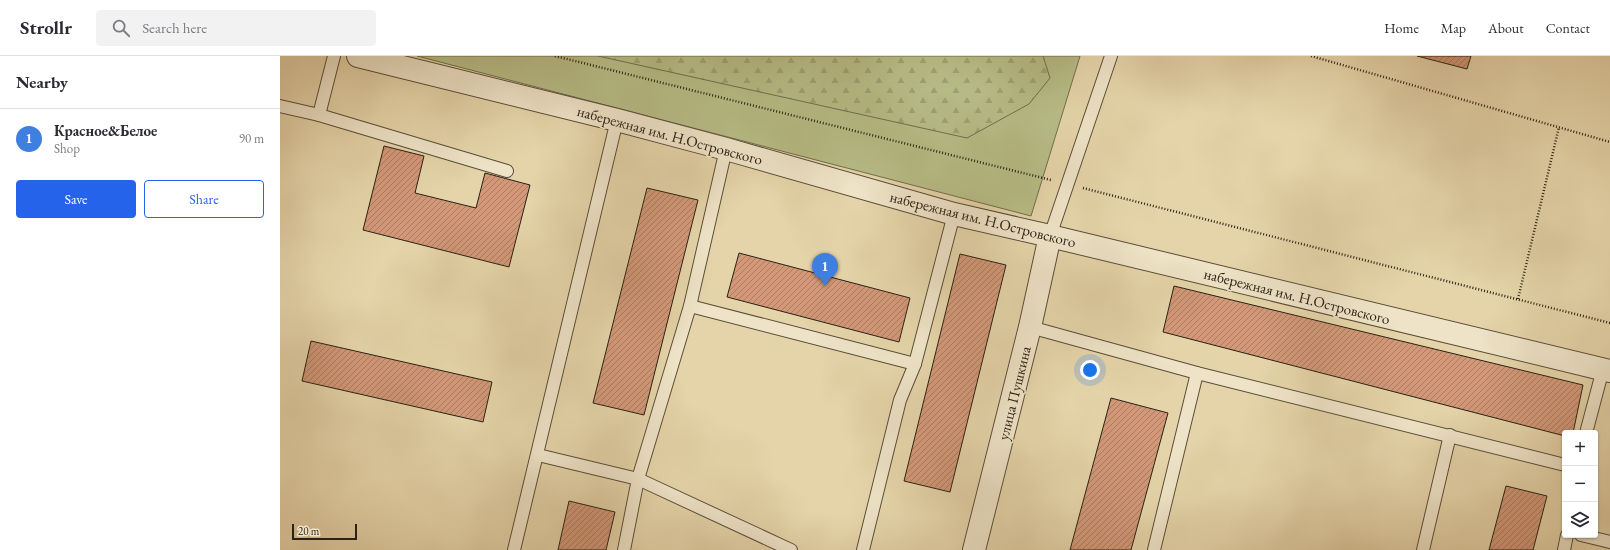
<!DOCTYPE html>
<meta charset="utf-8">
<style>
:root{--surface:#fff;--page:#f2f2f3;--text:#2b2b33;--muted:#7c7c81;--line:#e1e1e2;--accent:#2563eb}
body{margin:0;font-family:"EB Garamond",serif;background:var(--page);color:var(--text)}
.controls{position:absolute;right:12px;bottom:12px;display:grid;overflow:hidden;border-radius:4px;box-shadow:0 1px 3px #0004}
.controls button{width:36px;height:36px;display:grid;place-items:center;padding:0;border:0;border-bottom:1px solid var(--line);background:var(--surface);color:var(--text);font:20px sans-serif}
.scale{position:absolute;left:12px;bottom:10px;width:65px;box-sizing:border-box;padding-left:4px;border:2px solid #2b2115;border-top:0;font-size:11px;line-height:14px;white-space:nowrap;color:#2b2115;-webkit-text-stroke:3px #eee3c7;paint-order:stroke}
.you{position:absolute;left:810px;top:314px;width:14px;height:14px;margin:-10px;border:3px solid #fff;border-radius:50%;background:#1a73e8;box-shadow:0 0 0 6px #1a73e833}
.badge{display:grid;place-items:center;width:26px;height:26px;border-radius:50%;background:var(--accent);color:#fff;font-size:13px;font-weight:700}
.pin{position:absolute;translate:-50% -33px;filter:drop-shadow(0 1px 2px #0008)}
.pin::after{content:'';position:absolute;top:21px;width:14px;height:12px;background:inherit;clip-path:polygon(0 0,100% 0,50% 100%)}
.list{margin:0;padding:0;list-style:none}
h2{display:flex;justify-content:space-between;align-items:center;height:52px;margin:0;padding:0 16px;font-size:17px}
h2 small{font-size:13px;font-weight:400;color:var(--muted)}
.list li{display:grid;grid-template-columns:26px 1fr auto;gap:12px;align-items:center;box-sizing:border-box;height:60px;padding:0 16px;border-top:1px solid var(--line)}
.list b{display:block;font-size:15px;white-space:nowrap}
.list p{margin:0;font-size:13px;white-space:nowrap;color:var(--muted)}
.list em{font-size:13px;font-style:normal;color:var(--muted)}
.actions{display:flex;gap:8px;padding:12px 16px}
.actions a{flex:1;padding:9px 0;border:1px solid var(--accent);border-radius:4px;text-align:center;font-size:14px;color:var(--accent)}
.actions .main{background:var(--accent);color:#fff}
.icon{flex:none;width:22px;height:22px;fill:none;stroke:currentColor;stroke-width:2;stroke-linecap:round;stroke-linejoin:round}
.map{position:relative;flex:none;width:1330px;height:494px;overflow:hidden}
header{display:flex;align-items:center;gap:24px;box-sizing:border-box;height:56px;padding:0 20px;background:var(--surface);border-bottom:1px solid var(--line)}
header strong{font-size:19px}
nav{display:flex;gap:22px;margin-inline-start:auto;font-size:14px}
.search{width:280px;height:36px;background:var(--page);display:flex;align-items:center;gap:10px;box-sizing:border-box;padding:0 14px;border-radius:4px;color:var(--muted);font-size:15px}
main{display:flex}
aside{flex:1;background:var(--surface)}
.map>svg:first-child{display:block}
.green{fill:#b7bc86;stroke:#716e4e}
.forest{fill:url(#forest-firs);stroke:#716e4e}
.building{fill:url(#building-hatch);stroke:#2b2115}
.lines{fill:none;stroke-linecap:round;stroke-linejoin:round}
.service-casing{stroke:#5a4e3a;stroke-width:14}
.minor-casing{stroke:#5a4e3a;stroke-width:24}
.path{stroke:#2b2115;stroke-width:2.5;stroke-dasharray:1 2;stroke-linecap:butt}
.service{stroke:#eee3c7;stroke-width:12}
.minor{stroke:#eee3c7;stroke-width:22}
.labels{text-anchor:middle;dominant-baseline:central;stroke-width:3.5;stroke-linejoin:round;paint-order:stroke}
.street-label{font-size:15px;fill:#2b2115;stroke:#eee3c7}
</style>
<header>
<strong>Strollr</strong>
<div class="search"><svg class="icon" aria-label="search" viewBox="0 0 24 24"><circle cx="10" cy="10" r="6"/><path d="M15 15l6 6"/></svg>Search here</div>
<nav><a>Home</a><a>Map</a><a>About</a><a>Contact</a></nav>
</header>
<main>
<aside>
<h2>Nearby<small></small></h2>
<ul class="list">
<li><span class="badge" style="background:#3f7fe0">1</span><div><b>Красное&amp;Белое</b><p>Shop</p></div><em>90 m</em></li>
</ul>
<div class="actions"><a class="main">Save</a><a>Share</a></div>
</aside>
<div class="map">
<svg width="1330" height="494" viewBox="0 0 1330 494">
<defs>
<pattern id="forest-firs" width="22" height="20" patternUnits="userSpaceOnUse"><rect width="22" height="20" fill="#b7bc86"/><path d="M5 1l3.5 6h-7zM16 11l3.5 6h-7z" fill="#9ea173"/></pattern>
<pattern id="building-hatch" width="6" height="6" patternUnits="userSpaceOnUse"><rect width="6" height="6" fill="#d29878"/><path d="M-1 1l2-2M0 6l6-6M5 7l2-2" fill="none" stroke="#ab7c61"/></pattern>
</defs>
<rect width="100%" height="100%" fill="#e5d4a9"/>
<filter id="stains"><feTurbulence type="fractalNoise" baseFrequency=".005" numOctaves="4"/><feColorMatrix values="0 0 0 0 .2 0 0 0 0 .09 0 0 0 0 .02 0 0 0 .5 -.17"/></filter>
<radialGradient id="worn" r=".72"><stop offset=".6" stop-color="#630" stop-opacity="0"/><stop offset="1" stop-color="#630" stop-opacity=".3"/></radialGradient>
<path class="green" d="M 137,0 L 800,0 L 751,160 Z"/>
<path class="forest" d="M 318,0 L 763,0 L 770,22 L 749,48 L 687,82 Z"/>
<g class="building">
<path d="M 1137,0 L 1191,0 L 1187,13 Z"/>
<path d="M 104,90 L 144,100 L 135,137 L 196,152 L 205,117 L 250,129 L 229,211 L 83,174 Z"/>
<path d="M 367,132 L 418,144 L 364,359 L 313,347 Z"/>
<path d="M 459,197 L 630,242 L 619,286 L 447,241 Z"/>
<path d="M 680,198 L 726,209 L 670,436 L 624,425 Z"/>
<path d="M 894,230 L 1303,329 L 1293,377 L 1285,377 L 1285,380 L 883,276 Z"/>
<path d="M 31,285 L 212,326 L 203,366 L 22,325 Z"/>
<path d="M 831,342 L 888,357 L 851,494 L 790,494 Z"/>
<path d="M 1226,430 L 1267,440 L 1253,494 L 1209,494 Z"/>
<path d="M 289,445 L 335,456 L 326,494 L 278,494 Z"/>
</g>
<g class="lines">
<g class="service-casing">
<g id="service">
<path d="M 0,50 L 39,59 L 227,115"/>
<path d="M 39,59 L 54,0"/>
<path d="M 770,180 L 831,0"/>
<path d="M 410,250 L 635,308 L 620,344 L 583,494"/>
<path d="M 750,271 L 917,317 L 1285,409"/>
<path d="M 635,308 L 674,158"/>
<path d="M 1306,377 L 1323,313"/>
<path d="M 258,399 L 358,423 L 511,494"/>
<path d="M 1301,479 L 1330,486"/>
<path d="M 234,494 L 337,64"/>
<path d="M 344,494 L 358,423 L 410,250 L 446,93"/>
<path d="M 874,494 L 917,317"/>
<path d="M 1143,494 L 1170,379"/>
<path d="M 1284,494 L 1287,479"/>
</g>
</g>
<g class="minor-casing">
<g id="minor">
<path d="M 78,0 L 337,64 L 446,93 L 674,158 L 770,180 L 1330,315"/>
<path d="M 694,494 L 750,271 L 770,180"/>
</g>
</g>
<g class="path">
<path d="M 275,0 L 771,124"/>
<path d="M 1031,0 L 1330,86"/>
<path d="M 803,132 L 1330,267"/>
<path d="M 1238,243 L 1279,71"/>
</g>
<use href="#service" class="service"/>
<use href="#minor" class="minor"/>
</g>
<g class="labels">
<g class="street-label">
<text transform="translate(390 79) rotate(15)">набережная им. Н.Островского</text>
<text transform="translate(703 163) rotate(14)">набережная им. Н.Островского</text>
<text transform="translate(1017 240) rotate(14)">набережная им. Н.Островского</text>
<text transform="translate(734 337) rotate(-76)">улица Пушкина</text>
</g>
</g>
<rect width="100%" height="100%" filter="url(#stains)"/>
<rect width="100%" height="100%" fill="url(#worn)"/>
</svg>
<div class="controls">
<button>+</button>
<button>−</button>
<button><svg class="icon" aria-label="layers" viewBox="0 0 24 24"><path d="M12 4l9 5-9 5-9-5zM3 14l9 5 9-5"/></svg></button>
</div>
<div class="scale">20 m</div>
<div class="you"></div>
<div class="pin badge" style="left:545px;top:230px;background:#3f7fe0">1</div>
</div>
</main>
